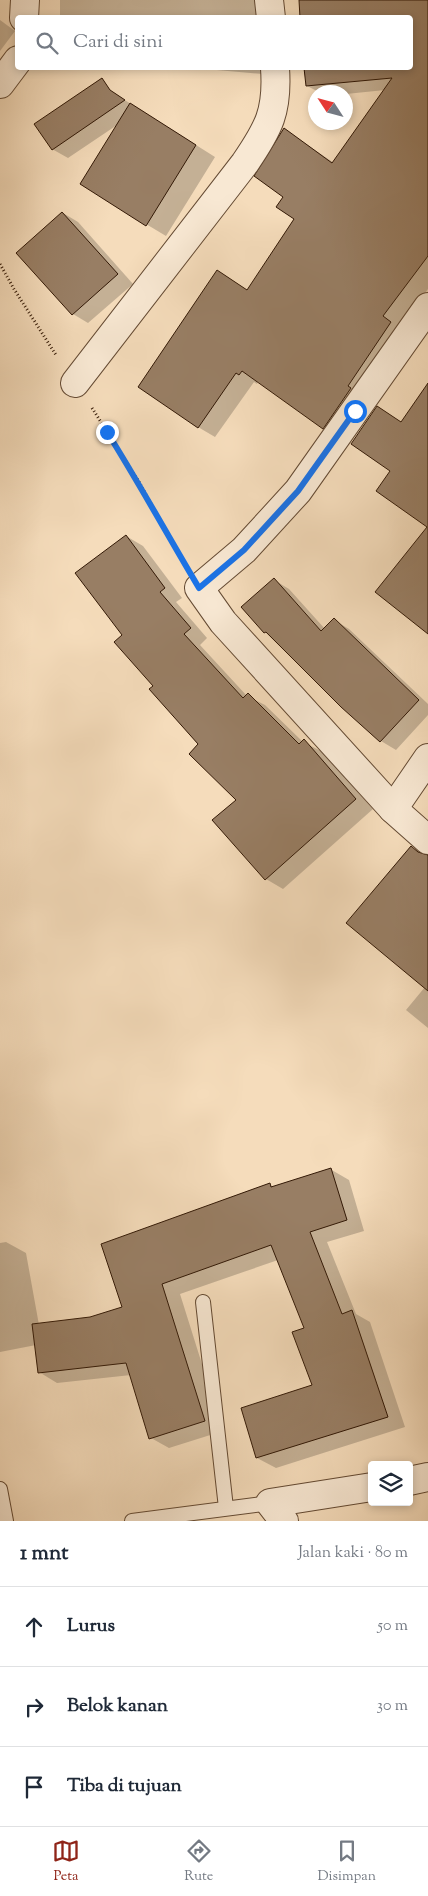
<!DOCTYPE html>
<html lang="id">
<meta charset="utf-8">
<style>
:root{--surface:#fff;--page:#f2f2f3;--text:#1f2937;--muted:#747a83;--line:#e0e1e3;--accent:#8f2418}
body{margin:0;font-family:"Sorts Mill Goudy",serif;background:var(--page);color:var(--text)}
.controls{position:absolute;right:15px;bottom:15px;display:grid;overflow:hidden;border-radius:5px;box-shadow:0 2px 8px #0003}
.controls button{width:45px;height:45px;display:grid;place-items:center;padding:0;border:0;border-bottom:1px solid var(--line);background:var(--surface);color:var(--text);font:25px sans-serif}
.compass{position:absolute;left:308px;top:85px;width:45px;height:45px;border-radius:50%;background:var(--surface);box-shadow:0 2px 8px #0003;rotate:306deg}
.stop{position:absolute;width:15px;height:15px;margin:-11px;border:4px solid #1a73e8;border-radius:50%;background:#fff}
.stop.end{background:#1a73e8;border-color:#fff;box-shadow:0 1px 5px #0008}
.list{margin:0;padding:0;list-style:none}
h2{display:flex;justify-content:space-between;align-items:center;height:65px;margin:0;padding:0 20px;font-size:21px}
h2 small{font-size:16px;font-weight:400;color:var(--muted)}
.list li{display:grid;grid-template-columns:32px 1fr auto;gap:15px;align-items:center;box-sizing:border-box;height:80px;padding:0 20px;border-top:1px solid var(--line)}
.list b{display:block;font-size:19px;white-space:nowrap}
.list em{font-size:16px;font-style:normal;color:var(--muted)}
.icon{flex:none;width:28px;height:28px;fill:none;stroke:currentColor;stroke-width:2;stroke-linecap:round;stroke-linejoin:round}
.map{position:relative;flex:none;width:428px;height:1521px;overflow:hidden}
.search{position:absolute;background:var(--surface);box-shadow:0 2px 8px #0003;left:15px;right:15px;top:15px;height:55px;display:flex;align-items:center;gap:12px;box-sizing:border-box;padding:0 18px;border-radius:5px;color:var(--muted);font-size:19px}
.sheet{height:305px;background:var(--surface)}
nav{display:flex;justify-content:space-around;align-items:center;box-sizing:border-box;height:70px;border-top:1px solid var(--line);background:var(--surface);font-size:14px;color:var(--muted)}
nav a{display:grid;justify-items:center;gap:2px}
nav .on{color:var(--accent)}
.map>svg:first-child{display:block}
.shadow{fill:#0003}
.building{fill:#987e64;stroke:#331906}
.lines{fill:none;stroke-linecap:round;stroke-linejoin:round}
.lane-casing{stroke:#644a33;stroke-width:16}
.street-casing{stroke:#644a33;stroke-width:30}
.path{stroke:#331906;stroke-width:3;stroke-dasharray:1 2.5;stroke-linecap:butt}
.lane{stroke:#f8e8d3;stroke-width:14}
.street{stroke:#f8e8d3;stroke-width:28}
.route{stroke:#1a73e8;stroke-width:6}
</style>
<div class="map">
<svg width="428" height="1521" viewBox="0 0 428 1521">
<rect width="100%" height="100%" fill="#f5dcbb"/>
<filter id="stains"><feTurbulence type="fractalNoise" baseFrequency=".004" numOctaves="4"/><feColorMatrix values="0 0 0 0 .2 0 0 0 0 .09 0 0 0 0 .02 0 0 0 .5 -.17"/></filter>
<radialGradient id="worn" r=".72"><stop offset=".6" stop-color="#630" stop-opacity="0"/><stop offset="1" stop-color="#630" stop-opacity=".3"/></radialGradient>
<g class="shadow">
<rect x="60" y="0" width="198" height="18"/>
<path d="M 301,0 L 428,0 L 428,289 L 399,327 L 340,438 L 258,381 L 257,384 L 254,382 L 215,437 L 198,427 L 248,291 L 296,219 L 285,197 L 284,129 L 334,163 L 385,90 L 346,94 L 319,92 L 307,86 L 306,68 L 410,68 L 410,18 Z"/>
<path d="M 0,20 L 15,31 L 0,51 Z"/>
<path d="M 194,68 L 264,68 L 263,74 Z"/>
<path d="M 112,92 L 215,157 L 166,236 L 146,224 L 120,123 L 68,158 L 52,149 Z"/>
<path d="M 63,213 L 78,222 L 133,284 L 88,323 L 73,314 Z"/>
<path d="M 126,536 L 143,546 L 182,598 L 176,602 L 207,638 L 200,645 L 247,696 L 265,705 L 303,742 L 321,751 L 373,809 L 283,889 L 266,879 L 214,820 L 238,800 L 200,744 L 155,686 L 124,635 Z"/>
<path d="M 274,580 L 289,589 L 325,629 L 334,620 L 349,629 L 428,704 L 428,715 L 396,750 L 381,741 L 341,706 L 265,632 Z"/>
<path d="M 411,847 L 428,856 L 428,1028 L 406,1010 L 425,987 Z"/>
<path d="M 330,1169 L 349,1180 L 364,1231 L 327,1242 L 356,1314 L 370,1322 L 405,1427 L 276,1468 L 257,1458 L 242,1408 L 313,1386 L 305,1329 L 278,1260 L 180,1294 L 223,1431 L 169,1448 L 151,1438 L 131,1375 L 57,1383 L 39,1372 L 36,1345 L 0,1352 L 0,1243 L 6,1242 L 26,1253 L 39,1325 L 90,1319 L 124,1308 L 270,1185 L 274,1187 Z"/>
</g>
<g class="building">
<path d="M 299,0 L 428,0 L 428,256 L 383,316 L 391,322 L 348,386 L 351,388 L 323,429 L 242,371 L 239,375 L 236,373 L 198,428 L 138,387 L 217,270 L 247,290 L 294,219 L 276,207 L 283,197 L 254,176 L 284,128 L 332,163 L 392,78 L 306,86 L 304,68 L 410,68 L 410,18 L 300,18 Z"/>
<path d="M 102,78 L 110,90 L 125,100 L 52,150 L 34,124 Z"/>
<path d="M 130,103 L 196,145 L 146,226 L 80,184 Z"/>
<path d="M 62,212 L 118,274 L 72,315 L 16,253 Z"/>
<path d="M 428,383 L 428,634 L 375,592 L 427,527 L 376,491 L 390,471 L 351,444 L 377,406 L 401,422 Z"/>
<path d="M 126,535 L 165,588 L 160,592 L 191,628 L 184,634 L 243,698 L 248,693 L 299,744 L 304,739 L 356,799 L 265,880 L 212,820 L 236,800 L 189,754 L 198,744 L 149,689 L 153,686 L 114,642 L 122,635 L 75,573 Z"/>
<path d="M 274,578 L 321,631 L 334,618 L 419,700 L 380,742 L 341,707 L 266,632 L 264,633 L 241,607 Z"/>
<path d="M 411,846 L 418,852 L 428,855 L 428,991 L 346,923 Z"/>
<path d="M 331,1168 L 347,1220 L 310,1232 L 342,1314 L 352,1310 L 388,1417 L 256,1458 L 241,1408 L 312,1385 L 292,1332 L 304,1328 L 271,1245 L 162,1284 L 205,1421 L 149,1439 L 126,1363 L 38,1373 L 32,1324 L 90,1317 L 122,1307 L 101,1244 L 270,1183 L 271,1187 Z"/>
</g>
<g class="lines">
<g class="lane-casing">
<g id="lane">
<path d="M 203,1302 L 226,1508"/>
<path d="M 0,1489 L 6,1521"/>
<path d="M 132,1521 L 270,1503"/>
</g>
</g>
<g class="street-casing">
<g id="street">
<path d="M 269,0 L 271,18"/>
<path d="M 24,18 L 25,0"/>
<path d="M 0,84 L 18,60"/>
<path d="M 428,307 L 298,491 L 244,550 L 199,588 L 223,622 L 393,809 L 428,840"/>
<path d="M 75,383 L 245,163 C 269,128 278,111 275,68"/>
<path d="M 393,809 L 428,758"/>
<path d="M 409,1481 L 428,1477"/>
<path d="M 284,1521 L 270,1503 L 372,1487"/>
</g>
</g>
<g class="path">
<path d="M 0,264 L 14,289 L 56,355"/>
<path d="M 92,408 L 139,482 L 183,562"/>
</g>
<use href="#lane" class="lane"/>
<use href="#street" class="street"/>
</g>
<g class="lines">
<path class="route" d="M 107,432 C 139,483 168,536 199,588 L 244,550 L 298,491 L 355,411"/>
</g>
<rect width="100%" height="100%" filter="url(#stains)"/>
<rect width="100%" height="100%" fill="url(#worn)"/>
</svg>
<div class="controls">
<button><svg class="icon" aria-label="layers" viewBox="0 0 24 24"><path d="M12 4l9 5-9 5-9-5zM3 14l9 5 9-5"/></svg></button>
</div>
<svg class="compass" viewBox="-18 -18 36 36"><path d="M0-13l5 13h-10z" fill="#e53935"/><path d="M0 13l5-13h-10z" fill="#747a83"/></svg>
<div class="stop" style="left:355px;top:411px"></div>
<div class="stop end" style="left:107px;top:432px"></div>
<div class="search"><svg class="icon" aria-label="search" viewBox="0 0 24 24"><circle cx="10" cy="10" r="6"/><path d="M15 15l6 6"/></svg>Cari di sini</div>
</div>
<section class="sheet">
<h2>1 mnt<small>Jalan kaki · 80 m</small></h2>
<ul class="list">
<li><svg class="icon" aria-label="ahead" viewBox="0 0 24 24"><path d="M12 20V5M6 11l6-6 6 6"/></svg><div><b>Lurus</b></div><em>50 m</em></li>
<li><svg class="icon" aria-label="right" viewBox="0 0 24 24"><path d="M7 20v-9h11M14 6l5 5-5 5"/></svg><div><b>Belok kanan</b></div><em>30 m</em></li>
<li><svg class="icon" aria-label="arrive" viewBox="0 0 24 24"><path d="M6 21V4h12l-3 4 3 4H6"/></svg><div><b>Tiba di tujuan</b></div></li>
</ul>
</section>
<nav>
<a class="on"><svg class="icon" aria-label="map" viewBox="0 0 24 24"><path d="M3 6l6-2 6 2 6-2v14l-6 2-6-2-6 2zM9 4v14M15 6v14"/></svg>Peta</a>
<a><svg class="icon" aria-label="directions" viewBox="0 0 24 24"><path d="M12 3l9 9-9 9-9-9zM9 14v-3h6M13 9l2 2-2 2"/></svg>Rute</a>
<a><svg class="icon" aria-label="saved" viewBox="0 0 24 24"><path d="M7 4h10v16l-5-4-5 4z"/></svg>Disimpan</a>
</nav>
